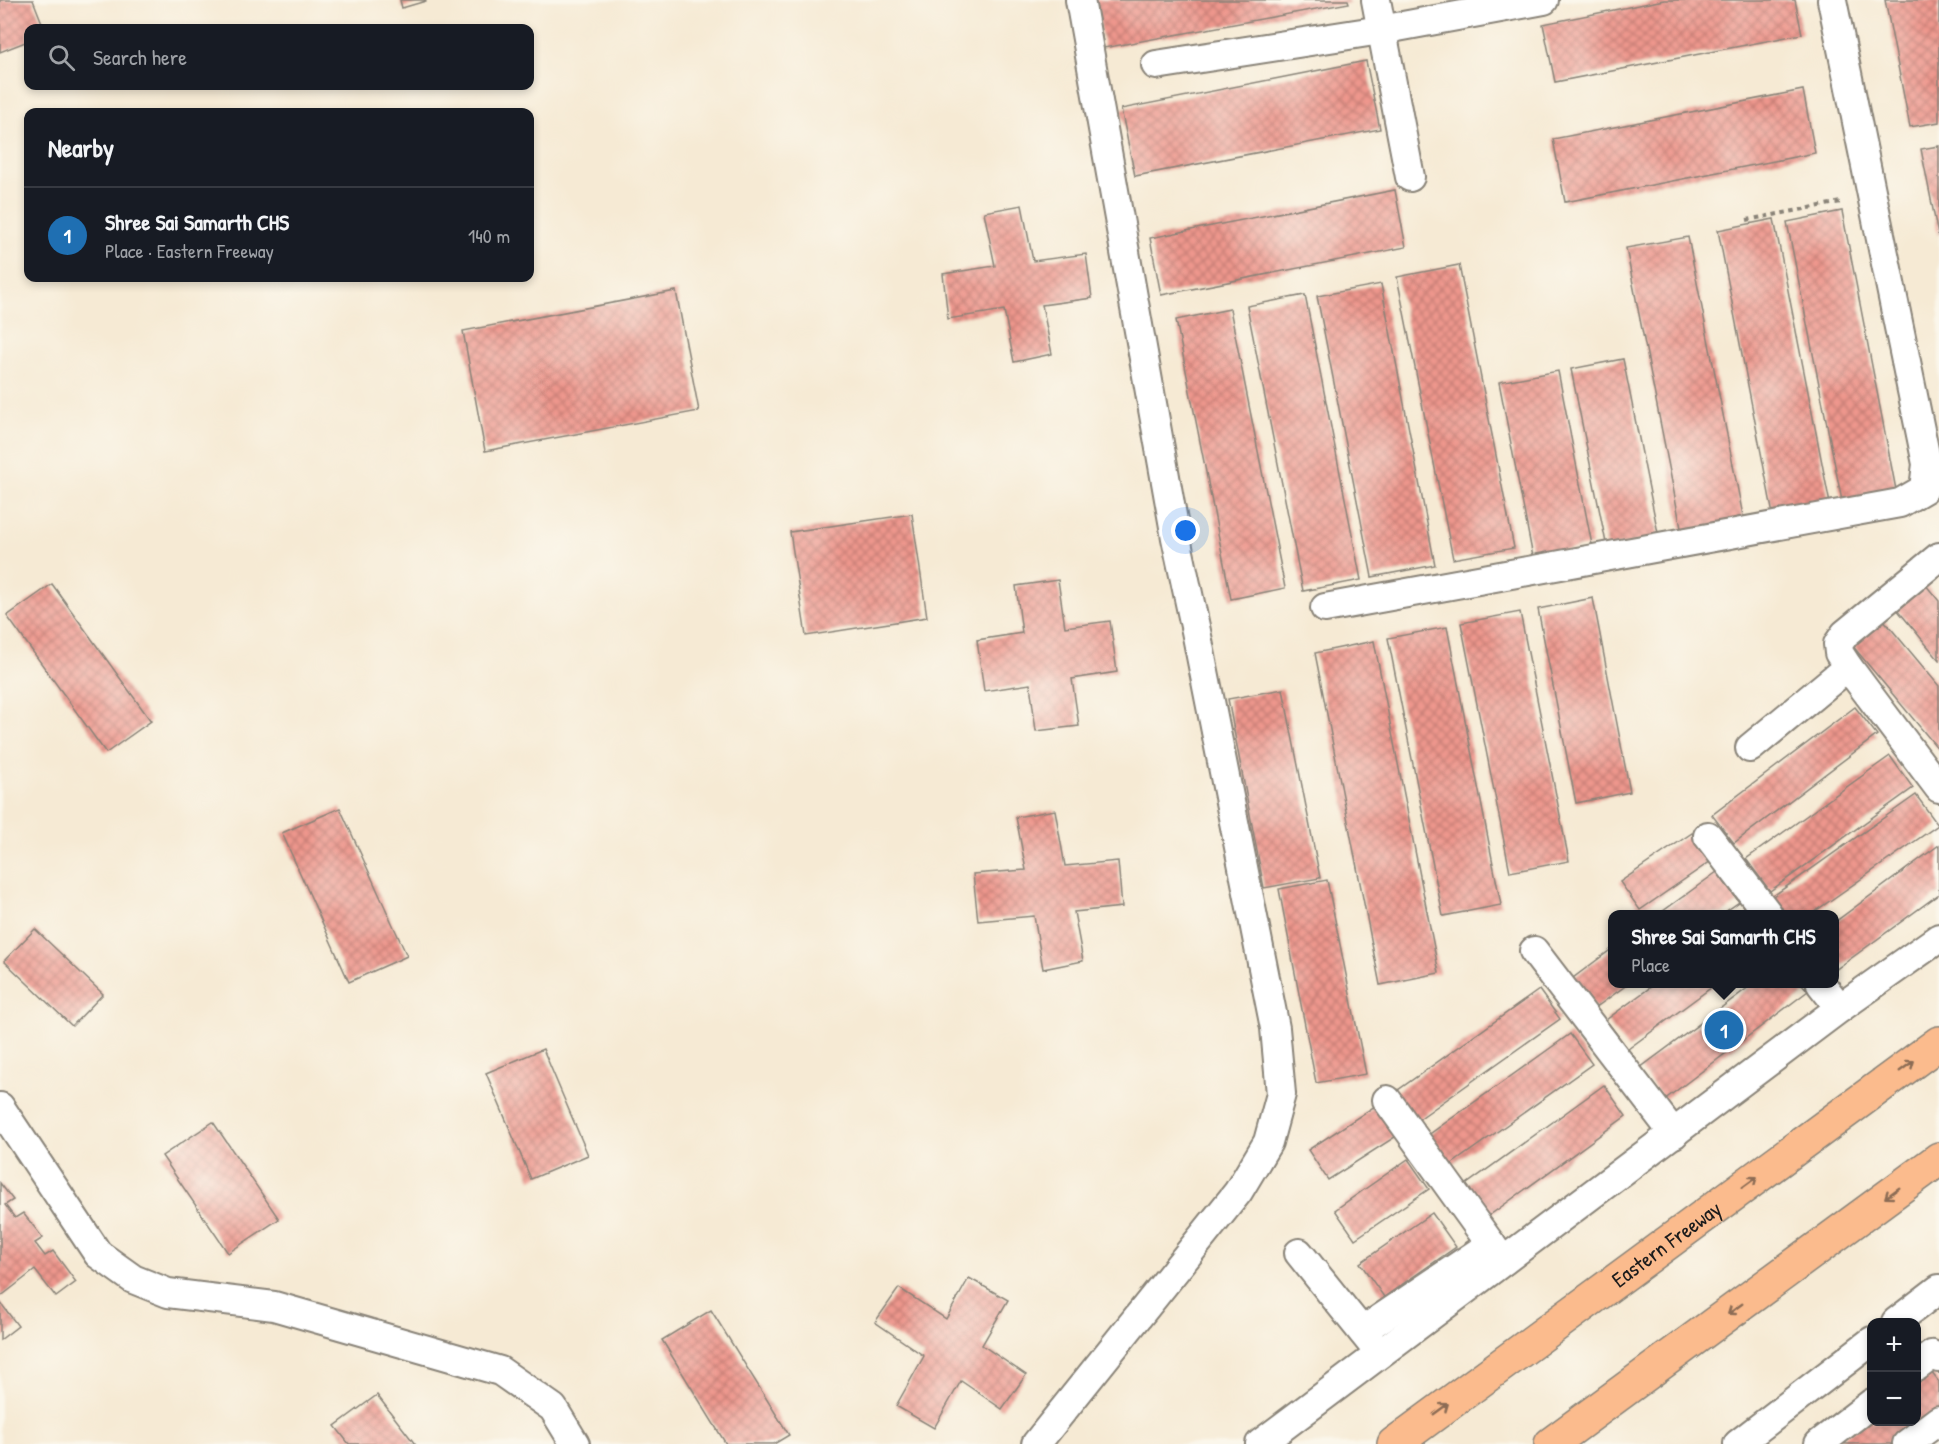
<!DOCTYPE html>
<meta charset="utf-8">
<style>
:root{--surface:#171b24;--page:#242831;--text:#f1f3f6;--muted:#9ea1a6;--line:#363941;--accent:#1f6fb2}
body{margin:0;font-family:"Patrick Hand",sans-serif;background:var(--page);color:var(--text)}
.controls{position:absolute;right:18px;bottom:18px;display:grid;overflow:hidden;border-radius:12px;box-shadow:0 3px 9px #0003}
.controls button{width:54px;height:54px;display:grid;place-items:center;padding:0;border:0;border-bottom:2px solid var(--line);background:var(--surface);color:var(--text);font:30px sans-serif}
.you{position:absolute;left:1186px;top:531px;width:21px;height:21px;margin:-15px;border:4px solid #fff;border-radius:50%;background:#1a73e8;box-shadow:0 0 0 9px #1a73e833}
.badge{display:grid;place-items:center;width:39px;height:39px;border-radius:50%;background:var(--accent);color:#fff;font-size:20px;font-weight:700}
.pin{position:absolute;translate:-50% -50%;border:3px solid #fff;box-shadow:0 2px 6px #0006}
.popup{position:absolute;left:1608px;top:910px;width:231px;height:78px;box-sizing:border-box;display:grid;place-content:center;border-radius:12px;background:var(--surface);filter:drop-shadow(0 2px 4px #0005);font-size:20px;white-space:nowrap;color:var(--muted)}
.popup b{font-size:22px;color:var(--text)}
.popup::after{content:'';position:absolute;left:50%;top:100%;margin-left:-12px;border:12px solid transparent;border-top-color:var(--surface)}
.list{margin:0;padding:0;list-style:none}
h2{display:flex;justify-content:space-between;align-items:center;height:78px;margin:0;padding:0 24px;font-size:26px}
h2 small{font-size:20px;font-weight:400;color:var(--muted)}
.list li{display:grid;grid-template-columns:39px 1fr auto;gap:18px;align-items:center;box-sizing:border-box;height:96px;padding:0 24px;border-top:2px solid var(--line)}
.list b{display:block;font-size:22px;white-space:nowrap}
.list p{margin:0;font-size:20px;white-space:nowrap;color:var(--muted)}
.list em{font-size:20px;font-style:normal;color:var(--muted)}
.icon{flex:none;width:33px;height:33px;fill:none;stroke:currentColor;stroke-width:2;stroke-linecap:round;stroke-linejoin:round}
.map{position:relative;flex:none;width:1939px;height:1444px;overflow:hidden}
.search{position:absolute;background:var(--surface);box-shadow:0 3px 9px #0003;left:24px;top:24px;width:510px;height:66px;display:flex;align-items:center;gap:15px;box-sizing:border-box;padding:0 21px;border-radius:12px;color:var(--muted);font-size:22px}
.panel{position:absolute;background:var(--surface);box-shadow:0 3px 9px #0003;left:24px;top:108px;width:510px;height:174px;border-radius:12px}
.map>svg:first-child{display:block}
.building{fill:url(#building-cross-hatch)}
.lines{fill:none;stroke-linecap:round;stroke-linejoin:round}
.minor-casing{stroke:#898378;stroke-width:32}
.motorway-casing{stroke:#898378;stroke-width:36}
.path{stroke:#898378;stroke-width:4;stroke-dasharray:4.5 4.5;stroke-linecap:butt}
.minor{stroke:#fff;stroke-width:28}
.motorway{stroke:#fbbb8d;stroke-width:33}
.oneway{stroke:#8c6c54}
.labels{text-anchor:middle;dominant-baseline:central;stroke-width:6;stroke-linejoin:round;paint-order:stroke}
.street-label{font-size:22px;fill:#1c1c1c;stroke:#fbf7ec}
</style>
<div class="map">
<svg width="1939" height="1444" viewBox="0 0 1939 1444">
<defs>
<pattern id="building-cross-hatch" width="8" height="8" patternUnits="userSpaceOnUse" patternTransform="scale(1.5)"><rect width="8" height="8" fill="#ee978d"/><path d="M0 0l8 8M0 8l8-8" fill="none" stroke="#c07a72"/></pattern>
</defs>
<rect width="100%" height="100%" fill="#fbf7ec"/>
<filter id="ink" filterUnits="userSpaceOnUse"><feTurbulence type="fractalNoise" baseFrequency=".0167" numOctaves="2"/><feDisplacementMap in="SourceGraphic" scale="12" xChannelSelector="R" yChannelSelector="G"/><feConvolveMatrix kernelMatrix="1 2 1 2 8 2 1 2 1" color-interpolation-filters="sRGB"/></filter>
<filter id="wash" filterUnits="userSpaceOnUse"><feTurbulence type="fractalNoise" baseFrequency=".008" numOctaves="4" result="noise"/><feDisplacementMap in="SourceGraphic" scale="24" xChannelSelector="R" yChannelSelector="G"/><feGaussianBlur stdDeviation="1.35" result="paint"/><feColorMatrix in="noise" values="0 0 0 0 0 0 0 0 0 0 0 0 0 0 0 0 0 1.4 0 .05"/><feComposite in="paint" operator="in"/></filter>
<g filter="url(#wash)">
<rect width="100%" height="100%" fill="#f6ead4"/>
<g id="blocks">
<g class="building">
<path d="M 0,0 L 33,0 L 44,28 L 28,28 L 28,41 L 0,52 Z"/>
<path d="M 400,0 L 426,0 L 426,1 L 402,8 Z"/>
<path d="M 1095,0 L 1348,0 L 1349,3 L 1104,48 Z"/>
<path d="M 1664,0 L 1795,0 L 1802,34 L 1555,82 L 1543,24 Z"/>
<path d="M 1885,0 L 1939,0 L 1939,122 L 1910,127 Z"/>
<path d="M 1366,61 L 1380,129 L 1135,176 L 1121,109 Z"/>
<path d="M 1803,90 L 1815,153 L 1565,202 L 1553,139 Z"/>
<path d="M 1939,146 L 1939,234 L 1938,235 L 1921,149 Z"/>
<path d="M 1395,190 L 1406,247 L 1161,295 L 1150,238 Z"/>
<path d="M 1022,205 L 1033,261 L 1086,254 L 1092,298 L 1042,305 L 1052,354 L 1014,362 L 1004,310 L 948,319 L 943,274 L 995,266 L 984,212 Z"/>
<path d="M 1842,211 L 1897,495 L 1843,506 L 1787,222 Z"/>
<path d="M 1774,219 L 1831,509 L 1774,520 L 1718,230 Z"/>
<path d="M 1688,237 L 1744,521 L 1682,533 L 1626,248 Z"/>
<path d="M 1459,265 L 1514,548 L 1453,559 L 1397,277 Z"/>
<path d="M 1381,284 L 1435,565 L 1372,577 L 1317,296 Z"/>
<path d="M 676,291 L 699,411 L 485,451 L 463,331 Z"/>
<path d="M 1305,295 L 1361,580 L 1303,591 L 1247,306 Z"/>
<path d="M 1230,309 L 1285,588 L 1231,599 L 1176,320 Z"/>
<path d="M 1623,359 L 1659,538 L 1607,548 L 1571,369 Z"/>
<path d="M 1558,371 L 1592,545 L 1533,557 L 1499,382 Z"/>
<path d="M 912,514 L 927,617 L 806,636 L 790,532 Z"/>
<path d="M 1058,580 L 1065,627 L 1110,621 L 1117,672 L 1072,679 L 1079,726 L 1036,731 L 1030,684 L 984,691 L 977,640 L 1022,633 L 1016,586 Z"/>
<path d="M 52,584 L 151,721 L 106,753 L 7,616 Z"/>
<path d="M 1925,584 L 1939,601 L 1939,660 L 1896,608 Z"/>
<path d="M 1593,598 L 1630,792 L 1576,803 L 1538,609 Z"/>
<path d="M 1520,612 L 1569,861 L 1510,872 L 1461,623 Z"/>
<path d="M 1883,619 L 1939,686 L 1939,750 L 1852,645 Z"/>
<path d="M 1447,627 L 1501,905 L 1443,916 L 1388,638 Z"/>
<path d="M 1374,641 L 1439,973 L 1380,985 L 1315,653 Z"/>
<path d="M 1283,689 L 1320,878 L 1264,888 L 1228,699 Z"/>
<path d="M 1855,707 L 1877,735 L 1734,843 L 1712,815 Z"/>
<path d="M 1890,756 L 1913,788 L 1770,891 L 1746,859 Z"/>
<path d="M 1916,795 L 1938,825 L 1811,914 L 1775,914 L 1766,901 Z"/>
<path d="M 340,808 L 407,956 L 349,982 L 282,833 Z"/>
<path d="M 1055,810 L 1065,866 L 1118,861 L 1122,907 L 1074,912 L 1083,961 L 1043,969 L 1034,916 L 978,921 L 973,874 L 1026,870 L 1016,817 Z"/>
<path d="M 1692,833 L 1711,861 L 1640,910 L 1620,882 Z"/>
<path d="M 1939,845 L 1939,894 L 1835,970 L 1835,922 Z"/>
<path d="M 1717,872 L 1739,902 L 1722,914 L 1659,914 Z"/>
<path d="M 1327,880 L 1366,1074 L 1316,1083 L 1279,889 Z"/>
<path d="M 35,929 L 103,994 L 72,1026 L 4,961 Z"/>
<path d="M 1613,948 L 1613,984 L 1628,984 L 1595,1008 L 1573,978 Z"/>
<path d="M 1655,984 L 1716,984 L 1628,1049 L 1606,1020 Z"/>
<path d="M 1753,984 L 1802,984 L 1808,991 L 1664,1100 L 1640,1068 Z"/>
<path d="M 1539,990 L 1560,1019 L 1412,1124 L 1391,1095 Z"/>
<path d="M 1570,1034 L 1592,1064 L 1449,1166 L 1427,1136 Z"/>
<path d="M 543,1049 L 588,1155 L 531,1179 L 486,1073 Z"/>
<path d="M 1604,1085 L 1626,1116 L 1483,1220 L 1460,1189 Z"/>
<path d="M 1378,1104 L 1398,1135 L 1328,1180 L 1308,1150 Z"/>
<path d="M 213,1122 L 279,1219 L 228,1253 L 162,1156 Z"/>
<path d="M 1408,1159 L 1429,1189 L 1355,1239 L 1335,1210 Z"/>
<path d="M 0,1183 L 13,1200 L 5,1205 L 15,1218 L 23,1213 L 43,1238 L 35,1243 L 45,1256 L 53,1251 L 76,1282 L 56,1297 L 35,1270 L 0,1297 Z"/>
<path d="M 1432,1213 L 1456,1247 L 1384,1297 L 1360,1263 Z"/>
<path d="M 969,1278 L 1008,1300 L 982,1345 L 1026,1375 L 1002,1409 L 961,1381 L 934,1428 L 896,1406 L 924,1356 L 875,1322 L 899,1288 L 946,1319 Z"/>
<path d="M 0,1302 L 18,1326 L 0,1340 Z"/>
<path d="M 711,1310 L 789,1435 L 774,1444 L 726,1444 L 662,1340 Z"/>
<path d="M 1931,1372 L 1939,1382 L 1939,1417 L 1902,1444 L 1834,1444 L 1872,1416 L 1872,1422 L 1916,1422 L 1916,1383 Z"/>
<path d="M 377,1395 L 415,1444 L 349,1444 L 335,1426 Z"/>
</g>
</g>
</g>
<g filter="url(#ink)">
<use href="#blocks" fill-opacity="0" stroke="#898378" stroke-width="1.5"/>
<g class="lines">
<g class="minor-casing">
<g id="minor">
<path d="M 1376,0 L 1410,177"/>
<path d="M 1156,65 L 1381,30 L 1544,0"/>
<path d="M 1939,557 L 1845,634 L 1838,644 L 1839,653 L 1848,667 L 1939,788"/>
<path d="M 1325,608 L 1900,503 L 1924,489 L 1927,464 L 1832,0"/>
<path d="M 1750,748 L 1848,667"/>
<path d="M 1708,836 L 1768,914"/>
<path d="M 1534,951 L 1674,1134"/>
<path d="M 1821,984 L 1840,1008"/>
<path d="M 1387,1100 L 1503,1261"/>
<path d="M 0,1107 L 98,1254 L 133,1279 L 168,1293 L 274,1306 L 500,1371 L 553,1408 L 575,1444"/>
<path d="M 1299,1253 L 1373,1345"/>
<path d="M 1896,1322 L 1939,1289"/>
<path d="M 1362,1331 L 1491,1244"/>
<path d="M 1916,1367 L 1932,1355 L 1939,1358"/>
<path d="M 1036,1444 L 1238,1192 L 1268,1142 L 1281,1094 L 1275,1028 L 1196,631 L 1176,538 L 1080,0"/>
<path d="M 1260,1444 L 1840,1008 L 1939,938"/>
<path d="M 1738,1444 L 1872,1341"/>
<path d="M 1819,1444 L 1872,1403"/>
<path d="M 1907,1444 L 1939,1420"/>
</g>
</g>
<g class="motorway-casing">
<g id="motorway">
<path id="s1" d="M 1394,1444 L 1939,1043"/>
<path d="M 1551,1444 L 1939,1159"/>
</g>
</g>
<path class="path" d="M 1747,220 L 1841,202"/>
<use href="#minor" class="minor"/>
<use href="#motorway" class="motorway"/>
</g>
<defs><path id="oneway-shaft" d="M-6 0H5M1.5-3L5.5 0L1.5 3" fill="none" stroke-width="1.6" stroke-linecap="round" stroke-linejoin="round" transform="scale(1.5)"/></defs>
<g class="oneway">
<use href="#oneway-shaft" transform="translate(1907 1066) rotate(-36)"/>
<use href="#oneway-shaft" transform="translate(1750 1182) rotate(-36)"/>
<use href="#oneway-shaft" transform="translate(1892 1193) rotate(144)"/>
<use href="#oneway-shaft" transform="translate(1735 1309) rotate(144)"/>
<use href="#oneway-shaft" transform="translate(1441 1409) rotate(-36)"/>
</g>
</g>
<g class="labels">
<g class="street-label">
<text stroke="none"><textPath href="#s1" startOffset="338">Eastern Freeway</textPath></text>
</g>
</g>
</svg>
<div class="controls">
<button>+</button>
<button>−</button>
</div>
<div class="you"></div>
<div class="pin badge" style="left:1724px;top:1030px">1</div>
<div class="popup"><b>Shree Sai Samarth CHS</b>Place</div>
<div class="search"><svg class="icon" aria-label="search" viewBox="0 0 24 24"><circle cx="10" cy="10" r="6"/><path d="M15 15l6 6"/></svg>Search here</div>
<section class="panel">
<h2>Nearby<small></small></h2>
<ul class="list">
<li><span class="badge">1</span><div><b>Shree Sai Samarth CHS</b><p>Place · Eastern Freeway</p></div><em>140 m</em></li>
</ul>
</section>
</div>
